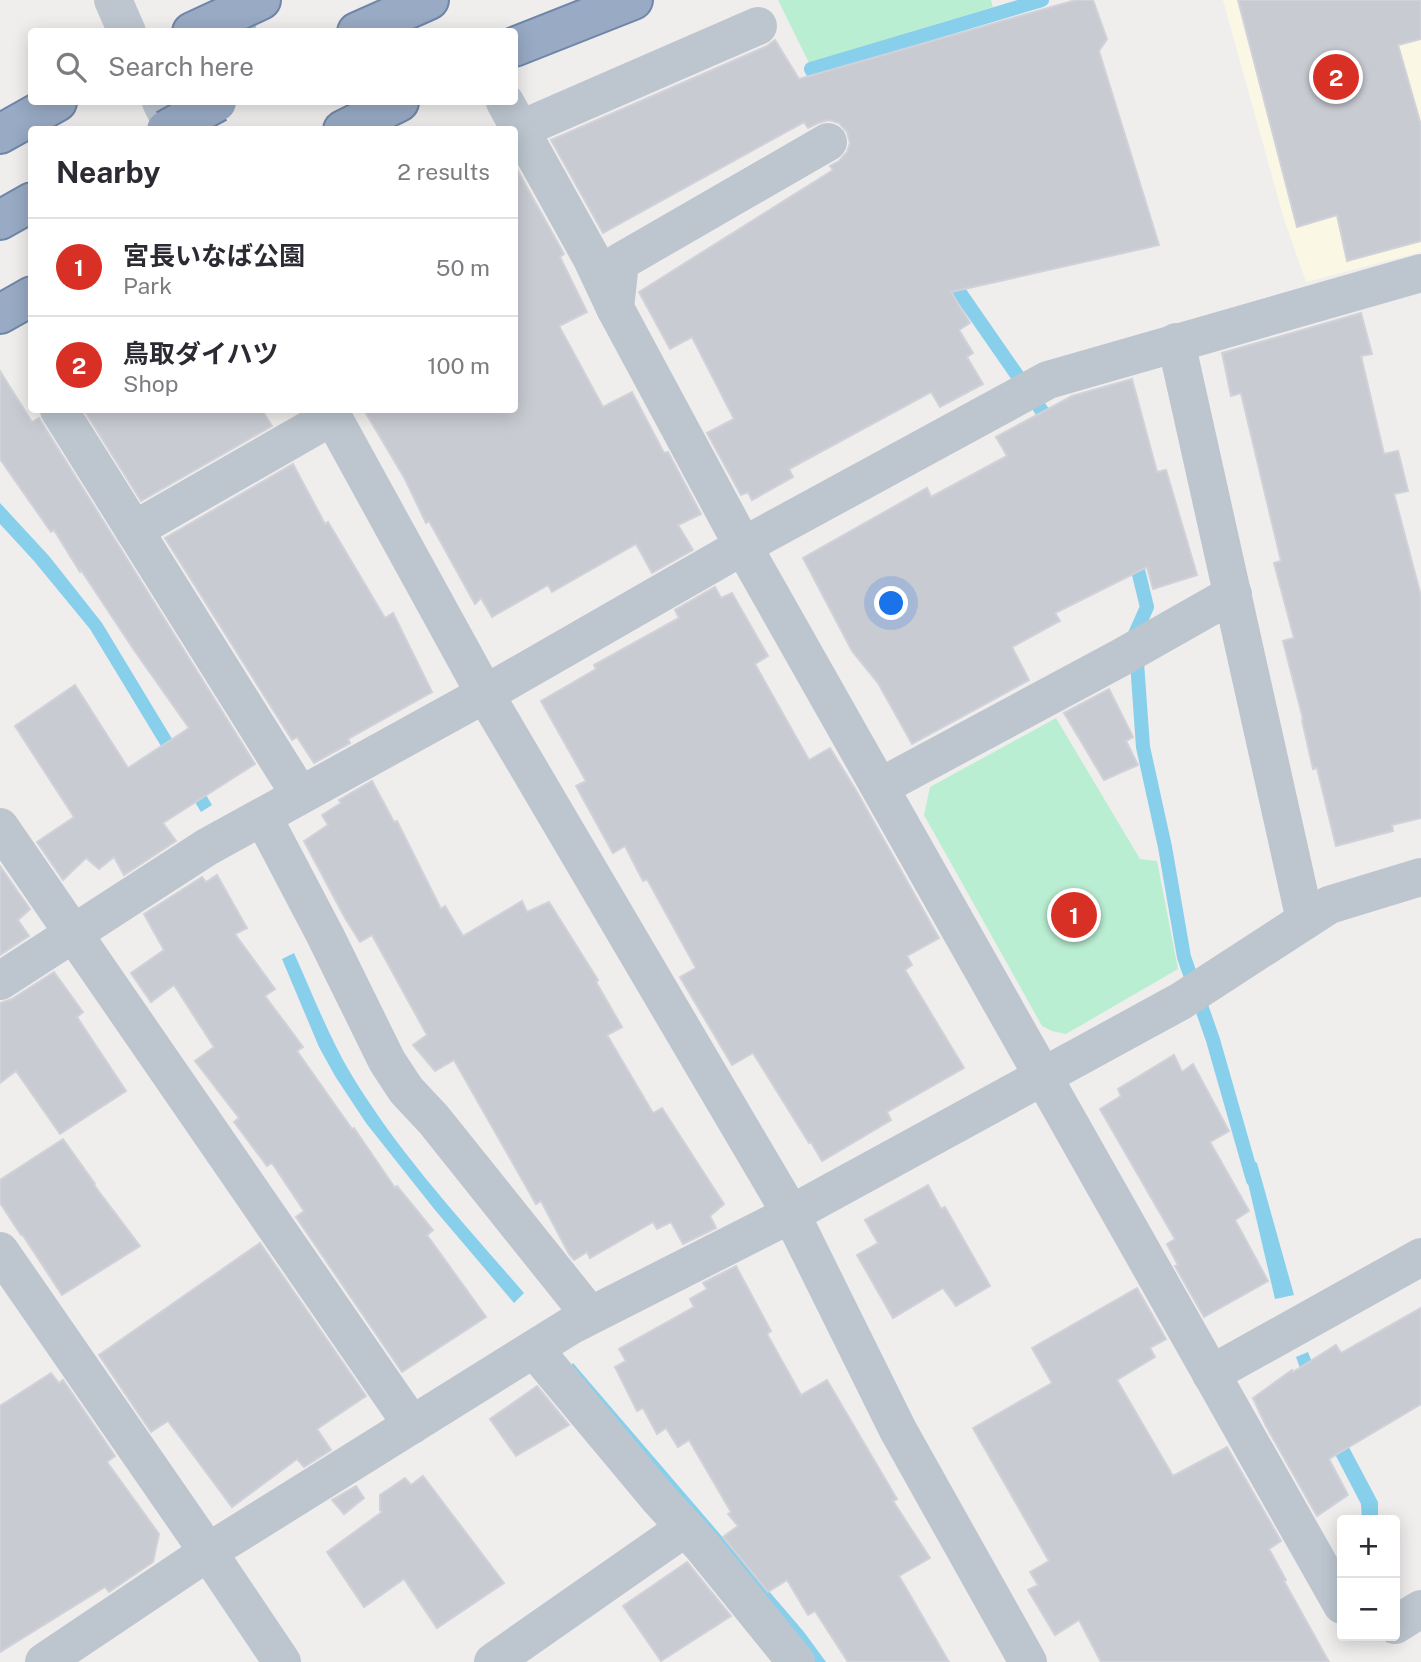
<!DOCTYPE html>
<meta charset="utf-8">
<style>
:root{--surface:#fff;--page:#f2f2f3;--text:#2b2b33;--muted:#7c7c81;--line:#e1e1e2;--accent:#d93025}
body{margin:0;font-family:"Public Sans","Noto Sans JP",sans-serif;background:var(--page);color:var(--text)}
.controls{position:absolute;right:21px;bottom:21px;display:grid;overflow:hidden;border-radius:7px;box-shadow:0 4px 18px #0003}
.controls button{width:63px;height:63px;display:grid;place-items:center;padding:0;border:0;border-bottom:2px solid var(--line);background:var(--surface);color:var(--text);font:35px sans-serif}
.you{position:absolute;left:892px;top:604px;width:24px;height:24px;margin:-18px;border:5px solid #fff;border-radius:50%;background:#1a73e8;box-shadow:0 0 0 10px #1a73e833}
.badge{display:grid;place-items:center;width:46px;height:46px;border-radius:50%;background:var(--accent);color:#fff;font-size:23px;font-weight:700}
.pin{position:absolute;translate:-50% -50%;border:4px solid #fff;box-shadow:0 2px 7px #0006}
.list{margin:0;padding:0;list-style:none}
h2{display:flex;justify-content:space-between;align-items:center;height:91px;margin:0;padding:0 28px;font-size:30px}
h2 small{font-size:23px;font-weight:400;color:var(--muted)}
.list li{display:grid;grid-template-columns:46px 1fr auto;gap:21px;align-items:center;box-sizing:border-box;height:98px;padding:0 28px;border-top:2px solid var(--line)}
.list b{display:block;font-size:26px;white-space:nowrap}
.list p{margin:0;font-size:23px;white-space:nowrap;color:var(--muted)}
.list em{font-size:23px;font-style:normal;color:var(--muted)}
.icon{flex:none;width:38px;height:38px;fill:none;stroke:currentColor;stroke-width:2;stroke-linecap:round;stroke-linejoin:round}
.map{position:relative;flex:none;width:1421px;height:1662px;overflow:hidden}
.search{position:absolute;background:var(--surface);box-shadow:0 4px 18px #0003;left:28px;top:28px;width:490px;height:77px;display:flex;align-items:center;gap:18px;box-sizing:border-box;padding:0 24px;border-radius:7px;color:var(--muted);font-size:26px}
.panel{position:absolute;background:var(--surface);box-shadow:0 4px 18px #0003;left:28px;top:126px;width:490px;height:287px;border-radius:7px}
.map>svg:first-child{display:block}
.commercial{fill:#fbf7e5}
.green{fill:#baeed2}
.water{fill:#87cfeb}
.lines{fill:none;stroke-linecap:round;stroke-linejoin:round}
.stream{stroke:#87cfeb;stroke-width:14}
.building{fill:#c9cbd3;stroke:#d1d2d9;stroke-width:2}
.trunk-casing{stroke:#6f86a8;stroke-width:42}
.minor{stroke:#bdc6cf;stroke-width:38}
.trunk{stroke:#98aac4;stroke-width:38}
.trunk-bridge-casing{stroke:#6f86a8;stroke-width:42;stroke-linecap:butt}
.trunk-bridge{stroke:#98aac4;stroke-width:38}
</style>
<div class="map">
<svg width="1421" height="1662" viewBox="0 0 1421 1662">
<rect width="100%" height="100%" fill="#f0eded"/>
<path class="commercial" d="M 1223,0 L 1421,0 L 1421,252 L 1306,282 L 1284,219 Z"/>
<g class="green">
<path d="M 778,0 L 991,0 L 993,7 L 809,63 Z"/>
<path d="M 1056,718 L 1140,859 L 1157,861 L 1178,969 L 1066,1034 L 1052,1031 L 1042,1026 L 924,815 L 930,787 Z"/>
</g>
<g class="water">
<path d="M 0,503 L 49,556 L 102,623 L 212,805 L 201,812 L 90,629 L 34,561 L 0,524 Z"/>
<path d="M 294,953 C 312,993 329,1037 351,1074 C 399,1154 464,1223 524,1293 L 514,1303 L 435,1210 L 366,1123 L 335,1076 L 319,1047 L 282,959 Z"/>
<path d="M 1251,1159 L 1257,1163 L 1294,1295 L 1275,1299 L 1244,1166 Z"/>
<path d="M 1308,1352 L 1335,1421 L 1378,1502 L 1378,1520 L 1362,1520 L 1361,1504 L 1322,1429 L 1296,1357 Z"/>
<path d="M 573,1363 L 804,1632 L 826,1662 L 808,1662 L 567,1373 Z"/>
</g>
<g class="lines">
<g class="stream">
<path d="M 249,28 L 250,32"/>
<path d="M 822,89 L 811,69 L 1042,0"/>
<path d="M 949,277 L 1053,427"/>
<path d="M 1134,554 L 1147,607 L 1135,634 L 1143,747 L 1165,847 L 1184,957 L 1213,1040 L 1253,1180"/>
</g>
</g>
<g class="building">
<path d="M 1076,0 L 1093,0 L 1107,39 L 1099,51 L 1159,245 L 951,292 L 970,323 L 959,330 L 973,353 L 967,357 L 983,384 L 940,407 L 931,392 L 789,469 L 793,477 L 752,500 L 748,492 L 741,495 L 707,433 L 734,419 L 692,337 L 670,349 L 639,292 L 833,170 L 830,166 L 839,161 L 847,152 L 850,143 L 847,132 L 839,123 L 829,120 L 818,123 L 808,128 L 804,122 L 603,233 L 551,140 L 767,46 L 775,40 L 799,79 Z"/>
<path d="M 1238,0 L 1421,0 L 1421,39 L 1398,45 L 1421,125 L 1421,241 L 1347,261 L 1337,215 L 1297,227 Z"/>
<path d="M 514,164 L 564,254 L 560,257 L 587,312 L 559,326 L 603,407 L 632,392 L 664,453 L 668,452 L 701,514 L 678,525 L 693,550 L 652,573 L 636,544 L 552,592 L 548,585 L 492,617 L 481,598 L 475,604 L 429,521 L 426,523 L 405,479 L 364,410 L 514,410 Z"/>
<path d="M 1361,313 L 1372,354 L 1361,356 L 1384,454 L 1398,451 L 1408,491 L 1394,494 L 1421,596 L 1421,818 L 1392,825 L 1393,831 L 1336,846 L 1317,768 L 1313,769 L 1302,720 L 1303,719 L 1283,641 L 1294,638 L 1274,563 L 1281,561 L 1241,393 L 1231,396 L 1222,353 Z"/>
<path d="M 0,371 L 32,422 L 39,418 L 255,764 L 163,823 L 176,841 L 124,875 L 114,857 L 99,869 L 86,858 L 63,880 L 37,842 L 74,817 L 15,726 L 75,685 L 128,768 L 189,728 L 134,650 L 81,570 L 80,572 L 54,530 L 51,532 L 0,459 Z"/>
<path d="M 1132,379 L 1157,472 L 1166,470 L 1197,575 L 1153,589 L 1147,567 L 1055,613 L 1060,621 L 1012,647 L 1029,680 L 912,744 L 878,683 L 852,651 L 803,558 L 927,488 L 931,497 L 1007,456 L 996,437 L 1072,396 Z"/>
<path d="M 84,410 L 262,410 L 272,426 L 141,501 Z"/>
<path d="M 293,464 L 325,524 L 328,522 L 385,618 L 393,613 L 432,692 L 348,739 L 350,743 L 314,763 L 297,737 L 292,740 L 165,538 Z"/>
<path d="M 715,587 L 721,598 L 732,593 L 768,656 L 755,664 L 809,760 L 830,748 L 857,792 L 939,938 L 907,956 L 912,965 L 905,970 L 964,1068 L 887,1112 L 891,1120 L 822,1161 L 811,1142 L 809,1143 L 753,1053 L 732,1065 L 680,977 L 696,968 L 647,879 L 643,881 L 625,846 L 613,853 L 576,786 L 586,781 L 541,701 L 596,669 L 594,665 L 679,618 L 675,610 Z"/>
<path d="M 1109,689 L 1133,737 L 1126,741 L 1138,765 L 1104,780 L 1064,713 Z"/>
<path d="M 372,781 L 394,822 L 397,821 L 441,909 L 445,906 L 463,936 L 522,901 L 527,912 L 549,902 L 598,980 L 596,982 L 622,1027 L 607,1035 L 653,1113 L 662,1108 L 724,1204 L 710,1216 L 716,1228 L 683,1244 L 671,1222 L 657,1229 L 653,1222 L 590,1258 L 587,1252 L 574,1260 L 569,1254 L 541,1201 L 536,1204 L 454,1060 L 435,1071 L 413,1045 L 427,1035 L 372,935 L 360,942 L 345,918 L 304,841 L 328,825 L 322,815 L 341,803 L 339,800 Z"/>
<path d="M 0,866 L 30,909 L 18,920 L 29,936 L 0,955 Z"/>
<path d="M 217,875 L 247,928 L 235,934 L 275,989 L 265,996 L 303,1047 L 297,1051 L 352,1129 L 354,1128 L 395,1188 L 397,1186 L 433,1230 L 427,1235 L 486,1317 L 402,1372 L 296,1217 L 304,1211 L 272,1163 L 267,1166 L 234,1122 L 239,1118 L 195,1061 L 214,1047 L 174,985 L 151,1002 L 131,973 L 164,950 L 144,914 L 202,877 L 206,882 Z"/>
<path d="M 54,972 L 83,1012 L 77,1017 L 126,1091 L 60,1134 L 16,1071 L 0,1083 L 0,1003 L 12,999 Z"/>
<path d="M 1174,1055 L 1182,1072 L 1193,1064 L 1229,1131 L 1210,1142 L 1249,1211 L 1235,1220 L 1268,1281 L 1204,1317 L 1175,1266 L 1178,1265 L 1167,1244 L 1175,1239 L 1100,1109 L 1121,1096 L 1118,1089 Z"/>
<path d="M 63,1139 L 95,1184 L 94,1185 L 140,1246 L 62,1295 L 22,1234 L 21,1235 L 0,1203 L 0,1180 Z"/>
<path d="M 928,1185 L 941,1209 L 945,1207 L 990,1286 L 956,1306 L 943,1288 L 893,1318 L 857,1255 L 878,1243 L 865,1220 Z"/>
<path d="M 260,1243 L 366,1396 L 317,1429 L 331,1450 L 304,1467 L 297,1459 L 232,1507 L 168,1421 L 151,1432 L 99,1355 Z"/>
<path d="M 736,1266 L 771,1331 L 767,1334 L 801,1395 L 827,1380 L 897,1499 L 893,1501 L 930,1558 L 899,1576 L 949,1662 L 848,1662 L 815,1611 L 808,1615 L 787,1580 L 768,1592 L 723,1537 L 738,1526 L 728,1514 L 731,1512 L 689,1440 L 678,1447 L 666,1428 L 657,1434 L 643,1408 L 637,1411 L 615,1367 L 626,1361 L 619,1349 L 694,1307 L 690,1299 L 707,1289 L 703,1283 Z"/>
<path d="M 1137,1288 L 1166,1339 L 1150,1348 L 1155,1357 L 1117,1380 L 1173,1476 L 1227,1447 L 1281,1541 L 1269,1549 L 1286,1580 L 1284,1581 L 1329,1662 L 1101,1662 L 1079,1620 L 1055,1635 L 1028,1590 L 1038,1585 L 1030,1572 L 1049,1561 L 973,1428 L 1052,1383 L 1032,1348 Z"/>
<path d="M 1421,1308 L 1421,1404 L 1329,1459 L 1348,1495 L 1317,1516 L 1266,1426 L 1253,1398 L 1292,1370 L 1293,1372 L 1336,1345 L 1341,1353 Z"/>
<path d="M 51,1373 L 59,1383 L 63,1380 L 115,1456 L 107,1462 L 159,1534 L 153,1562 L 109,1592 L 105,1587 L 0,1652 L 0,1406 Z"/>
<path d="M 537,1386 L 569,1425 L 516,1456 L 490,1419 Z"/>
<path d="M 423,1476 L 504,1583 L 437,1628 L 404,1579 L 364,1607 L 327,1552 L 382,1512 L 380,1510 L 380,1495 L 405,1478 L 411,1485 Z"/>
<path d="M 356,1486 L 364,1498 L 344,1514 L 332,1500 Z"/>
<path d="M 687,1562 L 731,1616 L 661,1661 L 623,1606 Z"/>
</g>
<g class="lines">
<g class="trunk-casing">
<g id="trunk">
<path d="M 192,32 L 261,0"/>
<path d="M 357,32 L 429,0"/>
<path d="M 514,47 L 633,0"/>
<path d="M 343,130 L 399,102"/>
<path d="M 0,134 L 57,102"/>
<path d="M 0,220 L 32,202"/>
<path d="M 0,314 L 32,296"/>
</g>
</g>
<g class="minor">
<path d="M 113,0 L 127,32"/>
<path d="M 161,102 L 175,130"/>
<path d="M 505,102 L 591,257 L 615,308"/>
<path d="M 514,132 L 758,26"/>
<path d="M 828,142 L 620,262 L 615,308 L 743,546 L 1342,1605"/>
<path d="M 1176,342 L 1305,920"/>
<path d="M 59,410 L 300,795"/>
<path d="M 329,410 L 485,694 L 791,1214 L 898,1430 L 1028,1662"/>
<path d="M 134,530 L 333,416"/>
<path d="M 880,787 L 1120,658 L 1233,594"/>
<path d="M 263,817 L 325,935 L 387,1061 L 406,1090 L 434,1120 L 590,1315"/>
<path d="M 0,827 L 412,1425"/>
<path d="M 0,981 L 207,847 L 485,694 L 743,546 L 1048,380 L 1421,273"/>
<path d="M 0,1251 L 208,1552 L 282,1662"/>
<path d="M 534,1349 L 660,1500 L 702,1546 L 796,1662"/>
<path d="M 1211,1374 L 1421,1257"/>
<path d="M 1395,1625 L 1421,1609"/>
<path d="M 44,1662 L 208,1552 L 572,1325 L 791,1214 L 1181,1001 L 1329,905 L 1421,877"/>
<path d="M 493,1662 L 685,1528"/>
</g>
<use href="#trunk" class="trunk"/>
<g class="trunk-bridge-casing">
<path id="trunk-bridge" d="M 166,130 L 217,102"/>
</g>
<use href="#trunk-bridge" class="trunk-bridge"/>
</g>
</svg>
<div class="controls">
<button>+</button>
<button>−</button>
</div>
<div class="you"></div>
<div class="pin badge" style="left:1074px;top:915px">1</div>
<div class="pin badge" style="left:1336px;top:77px">2</div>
<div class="search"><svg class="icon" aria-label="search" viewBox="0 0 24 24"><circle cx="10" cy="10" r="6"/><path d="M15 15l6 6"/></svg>Search here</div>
<section class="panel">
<h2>Nearby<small>2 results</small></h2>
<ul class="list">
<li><span class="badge">1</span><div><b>宮長いなば公園</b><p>Park</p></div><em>50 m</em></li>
<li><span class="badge">2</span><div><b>鳥取ダイハツ</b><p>Shop</p></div><em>100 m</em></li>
</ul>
</section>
</div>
